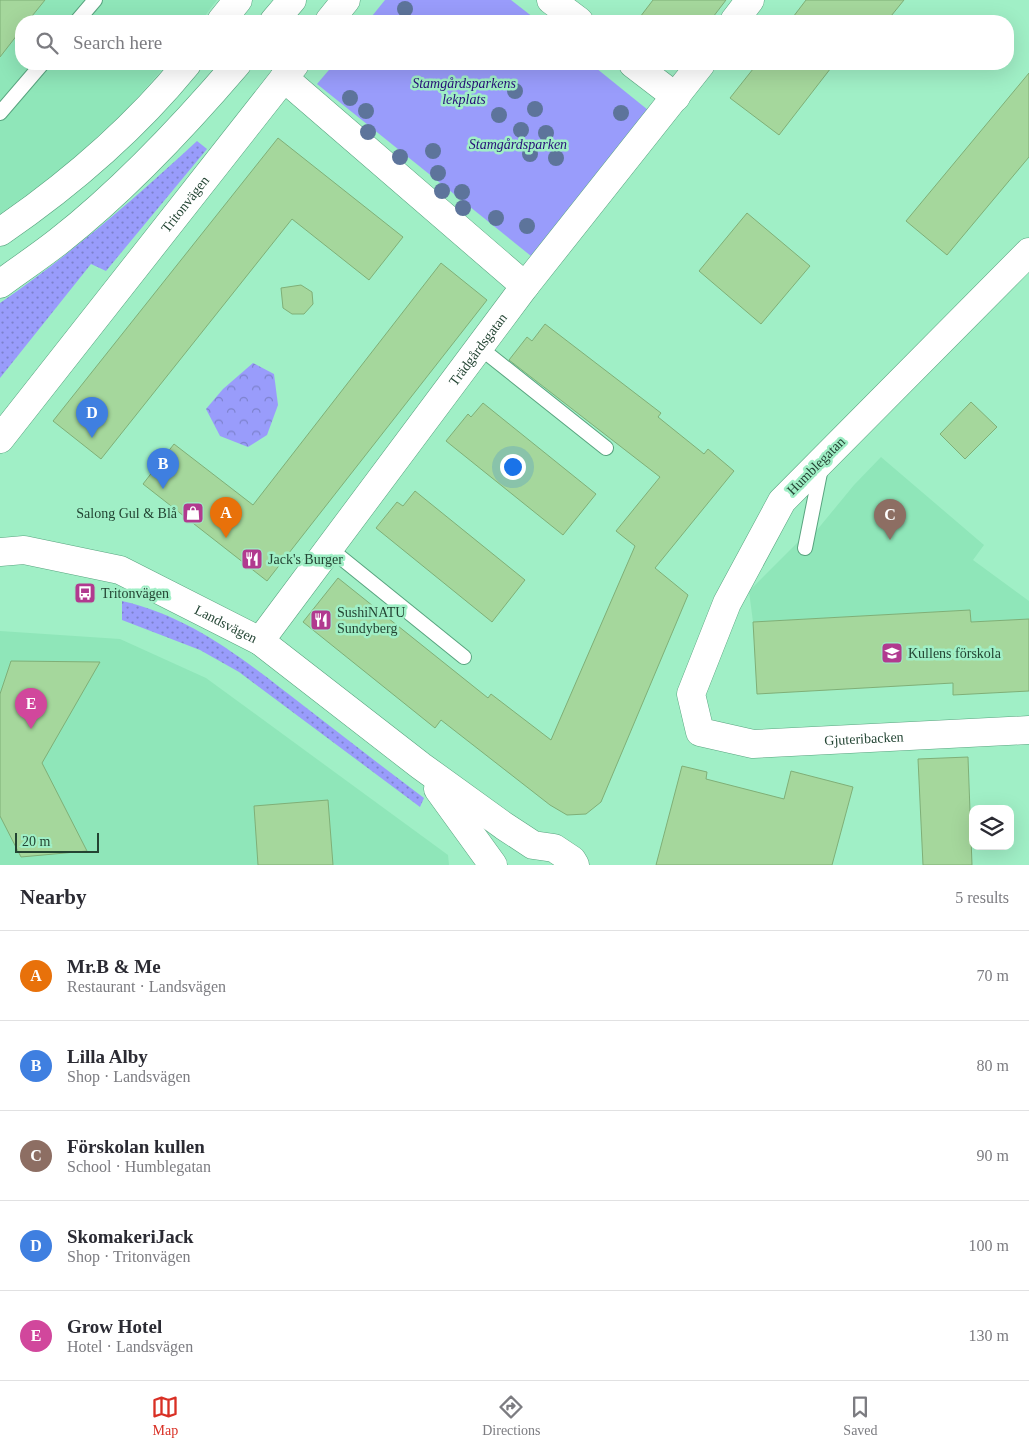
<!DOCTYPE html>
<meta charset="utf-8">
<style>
:root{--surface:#fff;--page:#f7f7f7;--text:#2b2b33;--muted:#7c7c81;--line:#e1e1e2;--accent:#d93025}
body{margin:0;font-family:Georgia,serif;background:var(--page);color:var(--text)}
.controls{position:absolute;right:15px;bottom:15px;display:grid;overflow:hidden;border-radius:10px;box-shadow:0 5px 20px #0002}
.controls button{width:45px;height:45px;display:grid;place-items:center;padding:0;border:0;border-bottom:1px solid var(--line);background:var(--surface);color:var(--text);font:25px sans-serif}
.scale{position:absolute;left:15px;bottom:12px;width:84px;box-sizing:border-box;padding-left:5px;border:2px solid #234433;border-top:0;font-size:14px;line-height:18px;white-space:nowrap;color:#234433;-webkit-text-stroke:4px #a0efc6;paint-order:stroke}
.you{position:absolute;left:512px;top:466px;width:18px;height:18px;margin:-12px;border:4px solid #fff;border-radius:50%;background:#1a73e8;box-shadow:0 0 0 8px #1a73e833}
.badge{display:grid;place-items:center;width:32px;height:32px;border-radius:50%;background:var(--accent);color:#fff;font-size:16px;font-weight:700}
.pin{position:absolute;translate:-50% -41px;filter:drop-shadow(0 1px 2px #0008)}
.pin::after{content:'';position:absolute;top:26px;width:18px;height:15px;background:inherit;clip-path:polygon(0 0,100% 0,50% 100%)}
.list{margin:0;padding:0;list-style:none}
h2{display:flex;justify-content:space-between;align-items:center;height:65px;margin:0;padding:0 20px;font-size:21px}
h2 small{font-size:16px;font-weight:400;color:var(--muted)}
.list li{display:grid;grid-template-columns:32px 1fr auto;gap:15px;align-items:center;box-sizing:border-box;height:90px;padding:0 20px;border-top:1px solid var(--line)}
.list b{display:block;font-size:19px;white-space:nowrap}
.list p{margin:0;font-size:16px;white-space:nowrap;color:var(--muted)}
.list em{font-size:16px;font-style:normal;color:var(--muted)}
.icon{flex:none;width:28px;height:28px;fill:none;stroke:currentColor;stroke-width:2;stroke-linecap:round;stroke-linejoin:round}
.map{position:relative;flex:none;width:1029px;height:865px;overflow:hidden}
.search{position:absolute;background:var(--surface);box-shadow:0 5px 20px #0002;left:15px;right:15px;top:15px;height:55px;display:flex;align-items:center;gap:12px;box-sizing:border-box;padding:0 18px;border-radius:20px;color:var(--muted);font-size:19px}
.sheet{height:515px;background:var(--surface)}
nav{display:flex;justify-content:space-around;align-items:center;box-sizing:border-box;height:70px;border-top:1px solid var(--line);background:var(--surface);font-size:14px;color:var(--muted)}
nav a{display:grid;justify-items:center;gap:2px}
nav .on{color:var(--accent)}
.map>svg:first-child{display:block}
.built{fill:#8fe6b9}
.grass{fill:url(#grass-dots)}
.forest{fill:url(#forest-crowns)}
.green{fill:#999cfb}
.building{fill:#a5d79c;stroke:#7faf77}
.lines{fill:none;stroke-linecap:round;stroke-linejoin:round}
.service-casing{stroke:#58a47f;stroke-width:16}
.minor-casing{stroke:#58a47f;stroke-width:29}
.tertiary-casing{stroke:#58a47f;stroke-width:29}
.service{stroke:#fff;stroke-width:14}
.minor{stroke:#fff;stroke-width:28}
.tertiary{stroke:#fff;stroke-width:28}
.tree{fill:#5d749b}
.labels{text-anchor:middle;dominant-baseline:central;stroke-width:5;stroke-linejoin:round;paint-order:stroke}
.park-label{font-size:14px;font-style:italic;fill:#271077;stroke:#a0efc6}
.street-label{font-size:14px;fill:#234433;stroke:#a0efc6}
.poi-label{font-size:14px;fill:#234433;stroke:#a0efc6;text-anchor:start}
</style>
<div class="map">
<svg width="1029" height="865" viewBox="0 0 1029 865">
<defs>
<pattern id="grass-dots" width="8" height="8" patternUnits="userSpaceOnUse" patternTransform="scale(1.25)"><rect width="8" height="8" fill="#999cfb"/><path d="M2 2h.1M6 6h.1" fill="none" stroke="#7c81cc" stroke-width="1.8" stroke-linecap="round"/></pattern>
<pattern id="forest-crowns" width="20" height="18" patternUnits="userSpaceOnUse" patternTransform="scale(1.25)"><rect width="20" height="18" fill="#999cfb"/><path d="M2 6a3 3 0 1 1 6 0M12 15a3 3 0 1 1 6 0" fill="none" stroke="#7c81cc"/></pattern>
</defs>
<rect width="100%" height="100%" fill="#a0efc6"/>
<g class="built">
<path d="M 0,0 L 217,0 L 201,21 L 21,21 L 21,64 L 167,64 L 128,108 L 61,170 L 0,214 Z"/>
<path d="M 881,457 L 984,545 L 973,560 L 1029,601 L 1029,619 L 971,622 L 970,610 L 753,622 L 749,591 L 799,541 L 812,536 L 854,485 Z"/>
<path d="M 0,631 L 120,639 L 206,678 L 448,855 L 449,865 L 0,865 Z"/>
</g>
<g class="grass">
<path d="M 197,141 L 207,149 L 106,271 L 91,264 L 0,378 L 0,303 C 70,255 134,199 197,141 Z"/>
<path d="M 122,601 C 193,617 247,662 304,706 C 344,737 384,768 424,798 L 420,807 L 239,672 L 200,650 L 122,620 Z"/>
</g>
<path class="forest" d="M 253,363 L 274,374 L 278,405 L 267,435 L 248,447 L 220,436 L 206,409 L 223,389 Z"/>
<g class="green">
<path d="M 385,0 L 511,0 L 538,21 L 368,21 Z"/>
<path d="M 334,64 L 591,64 L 648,110 L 531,256 L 317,84 Z"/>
</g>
<g class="building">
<path d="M 0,0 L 45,0 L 28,21 L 21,21 L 21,30 L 0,57 Z"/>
<path d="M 653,0 L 726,0 L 710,21 L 637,21 Z"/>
<path d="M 806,0 L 904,0 L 887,21 L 790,21 Z"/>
<path d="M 757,64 L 834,64 L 779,135 L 730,98 Z"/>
<path d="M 1029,73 L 1029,157 L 947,255 L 906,221 Z"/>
<path d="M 278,138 L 403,237 L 369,280 L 292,219 L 101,459 L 53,421 Z"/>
<path d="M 747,213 L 810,266 L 761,324 L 699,271 Z"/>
<path d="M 441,263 L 487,300 L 267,581 L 143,484 L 174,444 L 253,505 Z"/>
<path d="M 301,285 L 312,292 L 313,304 L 304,314 L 292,314 L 283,308 L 281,288 Z"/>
<path d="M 545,324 L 661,413 L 658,417 L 704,454 L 708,449 L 734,471 L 655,568 L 688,595 L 601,802 L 586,814 L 567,815 L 550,805 L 441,720 L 435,728 L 303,622 L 338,578 L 488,698 L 491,694 L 551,740 L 635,546 L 616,531 L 660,477 L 509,360 L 527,337 L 532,341 Z"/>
<path d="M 971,402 L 997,427 L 965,459 L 940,434 Z"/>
<path d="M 483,403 L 596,494 L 563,535 L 446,441 L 468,414 L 471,417 Z"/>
<path d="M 415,491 L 525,580 L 492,622 L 376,528 L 397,502 L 403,506 Z"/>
<path d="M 970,610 L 971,622 L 1029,619 L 1029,691 L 953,695 L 953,683 L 757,694 L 753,622 Z"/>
<path d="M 11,661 L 100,662 L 42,763 L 87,851 L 21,857 L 0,816 L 0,694 Z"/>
<path d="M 968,757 L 972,865 L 923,865 L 918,759 Z"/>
<path d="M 682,766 L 707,772 L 706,779 L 784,799 L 791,771 L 853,787 L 832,865 L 656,865 Z"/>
<path d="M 328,800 L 333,865 L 258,865 L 254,806 Z"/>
</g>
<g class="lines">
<g class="service-casing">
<g id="service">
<path d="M 77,21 L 95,0"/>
<path d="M 0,113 L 42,64"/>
<path d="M 479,347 L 606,448"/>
<path d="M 329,548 L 464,657"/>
<path d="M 805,548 L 821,468"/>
</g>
</g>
<g class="minor-casing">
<g id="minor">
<path d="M 551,0 L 579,21"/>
<path d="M 329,21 L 346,0"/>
<path d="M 734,21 L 750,0"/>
<path d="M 633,64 L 676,97"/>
<path d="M 284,78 L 525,286"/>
<path id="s1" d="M 1029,252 L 782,501 L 727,603 L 691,694 L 700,732 L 753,744 L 1029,730"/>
<path id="s2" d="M 0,439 L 295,64"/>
<path id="s3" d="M 260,641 L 525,286 L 701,64"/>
</g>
</g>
<g class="tertiary-casing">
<g id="tertiary">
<path d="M 221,21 L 238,0"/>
<path d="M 274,21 L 292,0"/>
<path d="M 0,232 C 70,184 133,130 187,64"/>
<path d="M 0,284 C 19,270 40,256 59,241 C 124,190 183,127 237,64"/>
<path id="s4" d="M 0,552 L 24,550 L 120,570 L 260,641 L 421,766 L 504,826 L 533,845 L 554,848 L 572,860 L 575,865"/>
<path d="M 438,789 L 493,865"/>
</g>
</g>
<use href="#service" class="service"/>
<use href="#minor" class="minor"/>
<use href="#tertiary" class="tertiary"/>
</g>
<g class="tree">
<circle cx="405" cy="9" r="8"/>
<circle cx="515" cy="91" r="8"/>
<circle cx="350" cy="98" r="8"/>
<circle cx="535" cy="109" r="8"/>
<circle cx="366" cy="111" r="8"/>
<circle cx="621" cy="113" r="8"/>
<circle cx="499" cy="115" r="8"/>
<circle cx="521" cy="130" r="8"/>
<circle cx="368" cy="132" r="8"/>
<circle cx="546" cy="133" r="8"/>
<circle cx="433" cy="151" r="8"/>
<circle cx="530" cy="154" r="8"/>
<circle cx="400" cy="157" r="8"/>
<circle cx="556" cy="158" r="8"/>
<circle cx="438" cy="173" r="8"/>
<circle cx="442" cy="191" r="8"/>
<circle cx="462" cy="192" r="8"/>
<circle cx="463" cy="208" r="8"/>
<circle cx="496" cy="218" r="8"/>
<circle cx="527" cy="226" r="8"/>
</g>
<defs>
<g id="shop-square" transform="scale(1.125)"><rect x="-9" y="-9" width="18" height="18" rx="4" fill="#b13a8f" stroke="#a0efc6"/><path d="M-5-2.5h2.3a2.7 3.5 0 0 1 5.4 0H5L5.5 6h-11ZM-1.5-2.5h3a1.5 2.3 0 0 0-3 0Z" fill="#fff"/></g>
<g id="restaurant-square" transform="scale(1.125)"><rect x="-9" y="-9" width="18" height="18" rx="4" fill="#b13a8f" stroke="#a0efc6"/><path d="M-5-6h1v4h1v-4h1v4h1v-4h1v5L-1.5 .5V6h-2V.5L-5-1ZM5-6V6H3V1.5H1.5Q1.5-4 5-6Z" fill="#fff"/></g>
<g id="bus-square" transform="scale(1.125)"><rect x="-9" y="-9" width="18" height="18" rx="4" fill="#b13a8f" stroke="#a0efc6"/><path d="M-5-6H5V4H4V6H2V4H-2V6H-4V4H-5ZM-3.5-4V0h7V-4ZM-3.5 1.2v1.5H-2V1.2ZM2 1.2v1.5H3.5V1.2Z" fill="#fff"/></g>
<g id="school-square" transform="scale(1.125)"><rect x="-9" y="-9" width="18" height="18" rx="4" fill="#b13a8f" stroke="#a0efc6"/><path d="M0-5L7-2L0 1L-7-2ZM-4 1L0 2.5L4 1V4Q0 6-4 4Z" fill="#fff"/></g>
</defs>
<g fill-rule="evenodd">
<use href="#shop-square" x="193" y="513"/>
<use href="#restaurant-square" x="252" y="559"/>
<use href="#bus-square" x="85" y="593"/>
<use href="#restaurant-square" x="321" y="620"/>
<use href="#school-square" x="892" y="653"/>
</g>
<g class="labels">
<g class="park-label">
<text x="464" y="83">Stamgårdsparkens<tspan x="464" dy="16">lekplats</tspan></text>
<text x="518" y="144">Stamgårdsparken</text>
</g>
<g class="street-label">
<text stroke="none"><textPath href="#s2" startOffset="299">Tritonvägen</textPath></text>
<text stroke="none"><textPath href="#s3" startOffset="364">Trädgårdsgatan</textPath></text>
<text transform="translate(816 466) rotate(-45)">Humblegatan</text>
<text stroke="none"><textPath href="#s4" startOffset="241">Landsvägen</textPath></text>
<text stroke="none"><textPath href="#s1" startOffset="769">Gjuteribacken</textPath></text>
</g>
<g class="poi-label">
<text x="177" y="513" text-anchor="end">Salong Gul &amp; Blå</text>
<text x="268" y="559">Jack's Burger</text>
<text x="101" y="593">Tritonvägen</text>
<text x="337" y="612">SushiNATU<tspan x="337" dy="16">Sundyberg</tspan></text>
<text x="908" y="653">Kullens förskola</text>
</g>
</g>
</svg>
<div class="controls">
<button><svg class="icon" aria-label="layers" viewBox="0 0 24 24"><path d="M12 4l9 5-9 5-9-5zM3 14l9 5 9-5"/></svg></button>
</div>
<div class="scale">20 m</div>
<div class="you"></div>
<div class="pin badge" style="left:226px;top:538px;background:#e8710a">A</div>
<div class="pin badge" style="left:163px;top:489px;background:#3f7fe0">B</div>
<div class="pin badge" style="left:890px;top:540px;background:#8d6e63">C</div>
<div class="pin badge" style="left:92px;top:438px;background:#3f7fe0">D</div>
<div class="pin badge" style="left:31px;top:729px;background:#d1479c">E</div>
<div class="search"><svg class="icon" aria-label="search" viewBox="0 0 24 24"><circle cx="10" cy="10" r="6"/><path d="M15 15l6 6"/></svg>Search here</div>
</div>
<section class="sheet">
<h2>Nearby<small>5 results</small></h2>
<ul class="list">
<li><span class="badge" style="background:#e8710a">A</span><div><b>Mr.B &amp; Me</b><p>Restaurant · Landsvägen</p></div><em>70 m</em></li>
<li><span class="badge" style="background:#3f7fe0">B</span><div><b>Lilla Alby</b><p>Shop · Landsvägen</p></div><em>80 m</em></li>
<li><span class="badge" style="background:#8d6e63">C</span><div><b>Förskolan kullen</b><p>School · Humblegatan</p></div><em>90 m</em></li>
<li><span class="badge" style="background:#3f7fe0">D</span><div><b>SkomakeriJack</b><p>Shop · Tritonvägen</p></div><em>100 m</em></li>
<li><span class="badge" style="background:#d1479c">E</span><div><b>Grow Hotel</b><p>Hotel · Landsvägen</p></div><em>130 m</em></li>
</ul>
</section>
<nav>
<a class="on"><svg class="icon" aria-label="map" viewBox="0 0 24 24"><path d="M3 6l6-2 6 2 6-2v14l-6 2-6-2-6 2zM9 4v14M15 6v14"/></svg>Map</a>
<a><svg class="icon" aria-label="directions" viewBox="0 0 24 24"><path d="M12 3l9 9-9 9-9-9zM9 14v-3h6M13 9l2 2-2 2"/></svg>Directions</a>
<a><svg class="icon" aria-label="saved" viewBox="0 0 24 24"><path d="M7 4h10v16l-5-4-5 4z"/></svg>Saved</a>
</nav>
